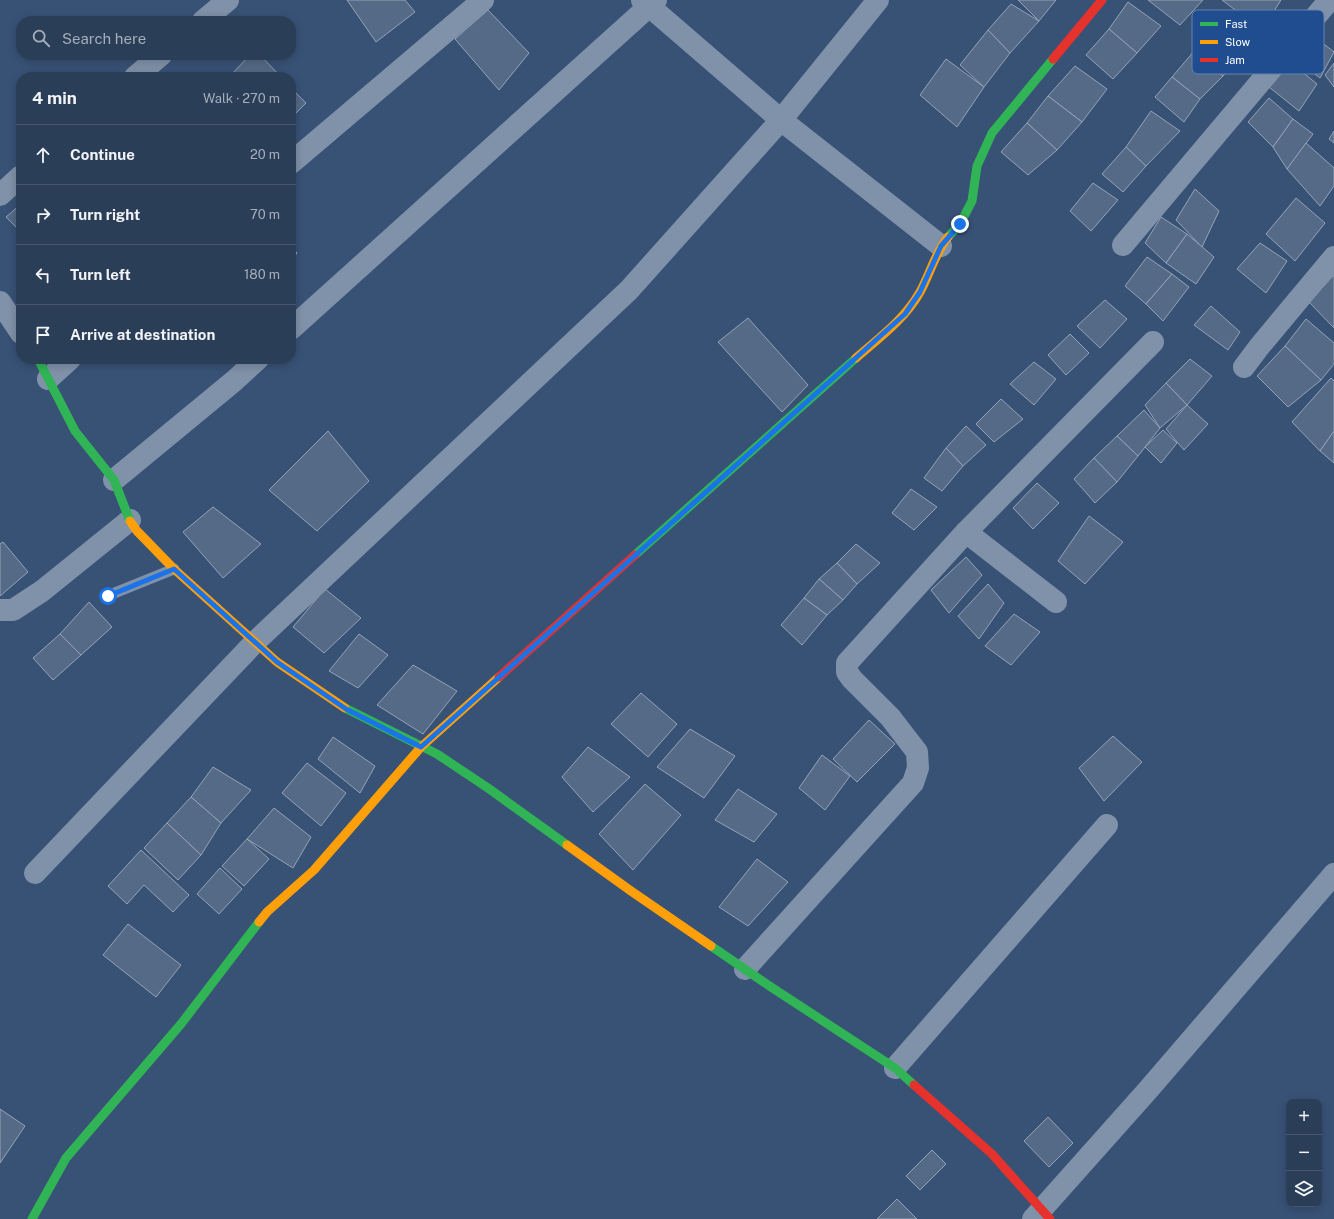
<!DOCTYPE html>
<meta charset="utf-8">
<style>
:root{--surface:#2a3e58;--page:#32455e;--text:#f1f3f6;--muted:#a5aeba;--line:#46576e}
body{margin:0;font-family:"Public Sans",sans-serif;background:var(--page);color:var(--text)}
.controls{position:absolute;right:12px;bottom:12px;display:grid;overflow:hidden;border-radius:8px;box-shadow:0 2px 10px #0003}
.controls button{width:36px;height:36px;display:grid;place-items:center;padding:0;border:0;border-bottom:1px solid var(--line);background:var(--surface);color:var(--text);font:20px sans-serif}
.stop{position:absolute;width:12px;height:12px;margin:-9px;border:3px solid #1a73e8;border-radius:50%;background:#fff}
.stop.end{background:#1a73e8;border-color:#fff;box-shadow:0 1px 4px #0008}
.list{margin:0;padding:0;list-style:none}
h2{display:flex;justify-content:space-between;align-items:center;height:52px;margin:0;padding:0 16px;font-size:17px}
h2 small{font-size:13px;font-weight:400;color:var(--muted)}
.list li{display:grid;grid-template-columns:26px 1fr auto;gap:12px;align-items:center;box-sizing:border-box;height:60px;padding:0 16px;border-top:1px solid var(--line)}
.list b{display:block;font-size:15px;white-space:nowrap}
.list em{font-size:13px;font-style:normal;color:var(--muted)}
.icon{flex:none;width:22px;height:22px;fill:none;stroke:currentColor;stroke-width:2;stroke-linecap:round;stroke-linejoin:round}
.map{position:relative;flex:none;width:1334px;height:1219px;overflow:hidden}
.search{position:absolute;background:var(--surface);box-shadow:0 2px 10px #0003;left:16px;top:16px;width:280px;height:44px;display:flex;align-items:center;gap:10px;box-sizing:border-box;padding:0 14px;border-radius:16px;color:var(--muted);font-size:15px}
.panel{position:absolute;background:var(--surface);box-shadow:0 2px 10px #0003;left:16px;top:72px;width:280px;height:292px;border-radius:16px}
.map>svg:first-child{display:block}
.building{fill:#556a86;stroke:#94a3b7}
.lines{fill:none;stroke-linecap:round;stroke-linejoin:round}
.lane{stroke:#8092a9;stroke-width:11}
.street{stroke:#8092a9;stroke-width:22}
.fast{stroke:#30b455;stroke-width:9}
.slow{stroke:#ff9f0a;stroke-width:9}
.jam{stroke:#e5322d;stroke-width:9}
.route{stroke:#1a73e8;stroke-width:5}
.key{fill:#1f4d8f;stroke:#6282b1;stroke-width:1}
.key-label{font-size:11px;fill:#fff}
</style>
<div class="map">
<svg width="1334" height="1219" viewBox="0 0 1334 1219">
<rect width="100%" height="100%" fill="#385276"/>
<g class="building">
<path d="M 347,0 L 405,0 L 415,12 L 376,42 Z"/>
<path d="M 1018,0 L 1056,0 L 1039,21 Z"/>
<path d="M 1148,0 L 1203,0 L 1180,25 Z"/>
<path d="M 1222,0 L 1281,0 L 1262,30 Z"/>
<path d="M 1128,2 L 1161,26 L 1137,53 L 1109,29 Z"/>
<path d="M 1011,4 L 1039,21 L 1010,53 L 988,30 Z"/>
<path d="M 488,10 L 529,53 L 499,90 L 455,39 Z"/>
<path d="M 1221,14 L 1257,37 L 1223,76 L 1195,50 Z"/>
<path d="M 1109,29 L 1137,53 L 1113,79 L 1086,55 Z"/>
<path d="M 988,30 L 1010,53 L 984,87 L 960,65 Z"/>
<path d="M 1311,34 L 1334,52 L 1320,78 L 1293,57 Z"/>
<path d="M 1195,50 L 1223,76 L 1200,99 L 1172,77 Z"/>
<path d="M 250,55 L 260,55 L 281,77 L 229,77 Z"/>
<path d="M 946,59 L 984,87 L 957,127 L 920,95 Z"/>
<path d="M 1290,62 L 1317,84 L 1299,111 L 1269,87 Z"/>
<path d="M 1334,63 L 1334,87 L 1325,75 Z"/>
<path d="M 1075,66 L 1107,89 L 1082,122 L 1048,96 Z"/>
<path d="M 1172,77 L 1200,99 L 1184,122 L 1155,97 Z"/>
<path d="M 291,88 L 306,103 L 291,118 Z"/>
<path d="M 1048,96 L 1082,122 L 1057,150 L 1027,123 Z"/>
<path d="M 1269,98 L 1293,119 L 1273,147 L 1248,122 Z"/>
<path d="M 1151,111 L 1180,131 L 1146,166 L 1126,147 Z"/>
<path d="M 1293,119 L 1313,134 L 1287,169 L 1273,147 Z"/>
<path d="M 1027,123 L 1057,150 L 1028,175 L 1001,152 Z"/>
<path d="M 1334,131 L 1334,143 L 1329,139 Z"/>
<path d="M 1306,143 L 1334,168 L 1334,186 L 1320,206 L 1287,169 Z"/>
<path d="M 1126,147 L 1146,166 L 1123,192 L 1102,174 Z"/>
<path d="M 1093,183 L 1118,200 L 1091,231 L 1070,211 Z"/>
<path d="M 1195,189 L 1219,211 L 1202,247 L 1176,220 Z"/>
<path d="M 1296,198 L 1325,223 L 1295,261 L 1266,234 Z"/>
<path d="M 21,204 L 21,232 L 6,217 Z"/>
<path d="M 1161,217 L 1187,234 L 1166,263 L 1145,243 Z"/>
<path d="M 1187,234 L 1214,257 L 1196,284 L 1166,263 Z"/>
<path d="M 1260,243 L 1287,261 L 1266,293 L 1237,269 Z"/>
<path d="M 291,246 L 297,253 L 291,261 Z"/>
<path d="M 1147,257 L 1172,274 L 1146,304 L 1125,286 Z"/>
<path d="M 1172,274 L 1189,287 L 1163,321 L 1146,304 Z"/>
<path d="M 1334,275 L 1334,328 L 1309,302 Z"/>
<path d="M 1105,300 L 1127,319 L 1100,348 L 1077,326 Z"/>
<path d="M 1211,306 L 1240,332 L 1228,350 L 1194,325 Z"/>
<path d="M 748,318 L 808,385 L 782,412 L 718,342 Z"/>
<path d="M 1306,319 L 1334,343 L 1334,364 L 1321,380 L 1285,346 Z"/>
<path d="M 1070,334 L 1089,353 L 1066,375 L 1048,355 Z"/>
<path d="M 1285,346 L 1321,380 L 1288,407 L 1257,376 Z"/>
<path d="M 1190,359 L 1212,376 L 1187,405 L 1166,383 Z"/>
<path d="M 1034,362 L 1056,379 L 1034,405 L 1010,384 Z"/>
<path d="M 1331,378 L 1334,381 L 1334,431 L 1320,451 L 1292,422 Z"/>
<path d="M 1166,383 L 1187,405 L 1160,428 L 1145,405 Z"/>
<path d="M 1001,399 L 1023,419 L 994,442 L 976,424 Z"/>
<path d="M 1187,405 L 1208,424 L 1184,450 L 1166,429 Z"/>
<path d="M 1144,410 L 1160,428 L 1138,456 L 1117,436 Z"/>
<path d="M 966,426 L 986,445 L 963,466 L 946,448 Z"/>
<path d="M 1163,430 L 1177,443 L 1161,463 L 1145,447 Z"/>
<path d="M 328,431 L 369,481 L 317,531 L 269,490 Z"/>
<path d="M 1334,431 L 1334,463 L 1320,451 Z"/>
<path d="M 1117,436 L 1138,456 L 1117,482 L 1094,458 Z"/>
<path d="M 946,448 L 963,466 L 942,491 L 924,478 Z"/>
<path d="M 1094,458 L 1117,482 L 1095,503 L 1074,479 Z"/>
<path d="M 1037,483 L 1059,503 L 1033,529 L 1013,508 Z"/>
<path d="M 911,489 L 937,507 L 914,530 L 892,513 Z"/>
<path d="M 213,507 L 261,544 L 223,578 L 183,532 Z"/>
<path d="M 1089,516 L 1123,542 L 1085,584 L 1058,561 Z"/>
<path d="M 3,542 L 28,572 L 0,596 L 0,544 Z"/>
<path d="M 856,544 L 880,563 L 857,584 L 837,563 Z"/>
<path d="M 966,557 L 982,575 L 949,613 L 931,590 Z"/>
<path d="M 837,563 L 857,584 L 843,600 L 819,579 Z"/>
<path d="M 819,579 L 843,600 L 827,615 L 804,598 Z"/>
<path d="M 988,584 L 1004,603 L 979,639 L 958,616 Z"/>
<path d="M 325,589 L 361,618 L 324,653 L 293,627 Z"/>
<path d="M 804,598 L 827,615 L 802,645 L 781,625 Z"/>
<path d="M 89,602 L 112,627 L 81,655 L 60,634 Z"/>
<path d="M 1014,614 L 1040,632 L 1011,665 L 985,646 Z"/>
<path d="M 60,634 L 81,655 L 53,680 L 33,658 Z"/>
<path d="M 359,634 L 388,655 L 358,688 L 329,671 Z"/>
<path d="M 413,665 L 457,691 L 423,734 L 377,705 Z"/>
<path d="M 641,693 L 677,724 L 648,757 L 611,724 Z"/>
<path d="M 869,720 L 895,744 L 857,782 L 833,759 Z"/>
<path d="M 690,729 L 735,756 L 704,798 L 657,767 Z"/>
<path d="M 1113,736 L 1142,762 L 1104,801 L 1079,768 Z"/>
<path d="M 333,737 L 375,766 L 360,793 L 318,759 Z"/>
<path d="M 588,747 L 630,777 L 593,812 L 562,777 Z"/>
<path d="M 822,755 L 850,776 L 825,810 L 799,788 Z"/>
<path d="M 307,763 L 346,793 L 321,826 L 282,793 Z"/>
<path d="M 213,767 L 251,790 L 221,823 L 191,797 Z"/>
<path d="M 645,784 L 681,815 L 633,870 L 599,834 Z"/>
<path d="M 738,789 L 777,814 L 754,842 L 715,820 Z"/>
<path d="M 191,797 L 221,823 L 201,855 L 167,823 Z"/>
<path d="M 274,808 L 311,837 L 293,868 L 247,839 Z"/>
<path d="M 167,823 L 201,855 L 178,880 L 144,848 Z"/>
<path d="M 247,839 L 269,859 L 244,886 L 222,866 Z"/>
<path d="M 141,850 L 189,895 L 173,912 L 144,885 L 127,904 L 108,886 Z"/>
<path d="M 757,859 L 788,882 L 748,926 L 719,907 Z"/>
<path d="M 220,868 L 242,889 L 219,914 L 197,894 Z"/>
<path d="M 128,924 L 181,965 L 156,997 L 103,955 Z"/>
<path d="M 0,1109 L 25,1126 L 0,1163 Z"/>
<path d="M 1048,1117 L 1073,1143 L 1049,1167 L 1024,1141 Z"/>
<path d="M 932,1150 L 946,1164 L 920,1190 L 906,1176 Z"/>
<path d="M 897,1199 L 917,1219 L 877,1219 Z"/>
</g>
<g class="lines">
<path class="lane" d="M 107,596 L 174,569"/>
<g class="street">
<path d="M 642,0 L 781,120 L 941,246"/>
<path d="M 203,21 L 228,0"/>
<path d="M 135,77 L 161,55"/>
<path d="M 291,163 L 483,0"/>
<path d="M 0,195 L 21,176"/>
<path d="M 1123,245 L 1327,3"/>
<path d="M 0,302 L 21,333"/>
<path d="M 291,329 L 656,0"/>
<path d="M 1244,367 L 1259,347 L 1334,257"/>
<path d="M 48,379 L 70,359"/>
<path d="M 114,480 L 234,381 L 258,359"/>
<path d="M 966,532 L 1056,602"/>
<path d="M 0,610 L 13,610 L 42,591 L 130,520"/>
<path d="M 35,873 L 255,642 L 629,290 L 781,120 L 878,0"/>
<path d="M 745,969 L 913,783 L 918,768 L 917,752 L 890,717 L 852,679 L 847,672 L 847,663 L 966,532 L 1153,342"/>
<path d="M 895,1068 L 1107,825"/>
<path d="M 1033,1219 L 1148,1090 L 1334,874"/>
</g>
<g class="fast">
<path d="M 948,237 L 960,224 L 972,201 L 977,166 L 992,133 L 1053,59"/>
<path d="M 38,359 L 75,431 L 114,480 L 130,521"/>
<path d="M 635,555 L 856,358"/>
<path d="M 345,708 L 437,754 L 488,788 L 567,845"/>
<path d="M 711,946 L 771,987 L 895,1068 L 914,1085"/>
<path d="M 32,1219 L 66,1158 L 181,1024 L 259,922"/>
</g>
<g class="slow">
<path d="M 856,358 C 879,338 905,319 920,292 C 930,274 935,253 948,237"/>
<path d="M 130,521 L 137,531 L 174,569 L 277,662 L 345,708"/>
<path d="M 567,845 L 631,891 L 711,946"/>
<path d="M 259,922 L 267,912 L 314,870 L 421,747 L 499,677"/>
</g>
<g class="jam">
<path d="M 1053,59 L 1102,0"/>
<path d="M 499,677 L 635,555"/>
<path d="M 914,1085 L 992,1154 L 1050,1219"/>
</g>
</g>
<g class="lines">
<path class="route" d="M 108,596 L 174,569 L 277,662 L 346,709 L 421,747 L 905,314 L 920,292 L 941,246 L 960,224"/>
</g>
<rect x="1192" y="10" width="132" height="64" rx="6" class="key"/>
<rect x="1200" y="22" width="18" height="4" fill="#30b455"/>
<rect x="1200" y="40" width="18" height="4" fill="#ff9f0a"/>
<rect x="1200" y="58" width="18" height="4" fill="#e5322d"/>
<g class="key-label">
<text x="1225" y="28">Fast</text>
<text x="1225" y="46">Slow</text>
<text x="1225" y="64">Jam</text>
</g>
</svg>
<div class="controls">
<button>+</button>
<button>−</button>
<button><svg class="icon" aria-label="layers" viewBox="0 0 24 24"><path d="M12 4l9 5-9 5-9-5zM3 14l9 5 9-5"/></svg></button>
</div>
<div class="stop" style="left:108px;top:596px"></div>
<div class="stop end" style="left:960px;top:224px"></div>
<div class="search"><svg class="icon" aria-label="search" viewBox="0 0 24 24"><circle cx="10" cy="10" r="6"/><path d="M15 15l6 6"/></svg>Search here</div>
<section class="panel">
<h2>4 min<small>Walk · 270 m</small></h2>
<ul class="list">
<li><svg class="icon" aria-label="ahead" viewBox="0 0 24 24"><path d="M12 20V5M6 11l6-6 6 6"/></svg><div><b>Continue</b></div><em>20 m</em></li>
<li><svg class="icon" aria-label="right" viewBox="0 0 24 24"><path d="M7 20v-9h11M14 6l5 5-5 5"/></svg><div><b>Turn right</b></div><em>70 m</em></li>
<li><svg class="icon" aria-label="left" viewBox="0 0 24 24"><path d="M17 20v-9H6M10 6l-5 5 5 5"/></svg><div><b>Turn left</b></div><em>180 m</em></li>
<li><svg class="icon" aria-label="arrive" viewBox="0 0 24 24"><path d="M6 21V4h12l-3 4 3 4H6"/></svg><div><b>Arrive at destination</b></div></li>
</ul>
</section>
</div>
